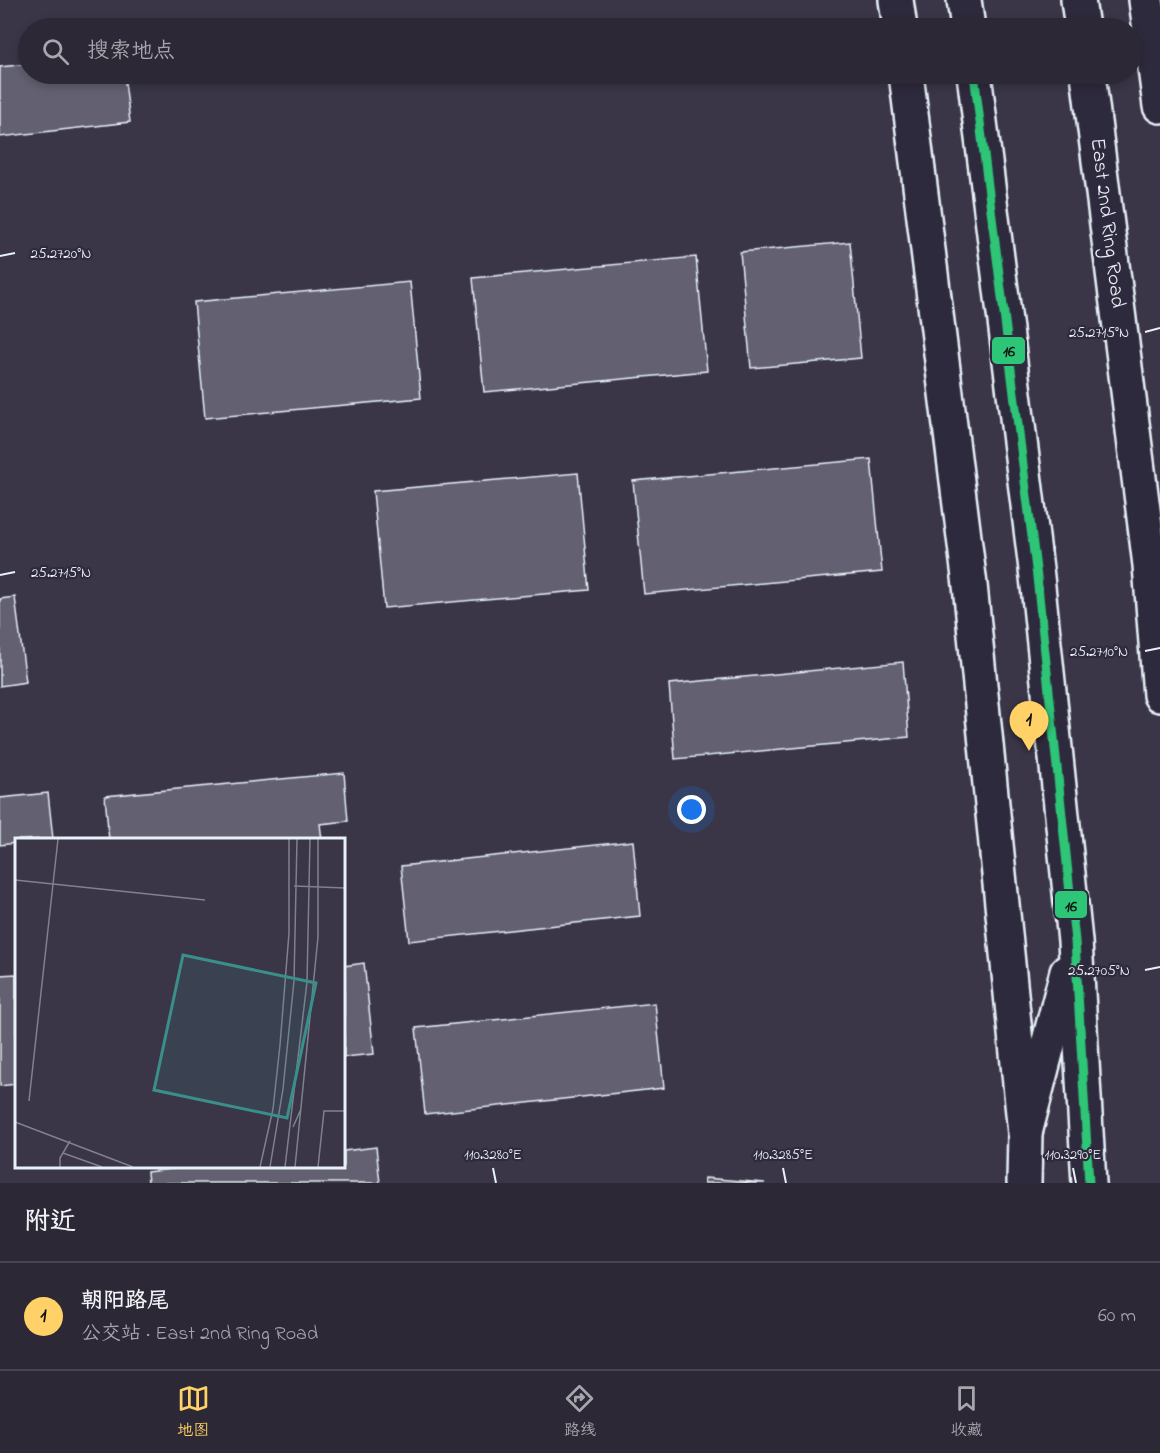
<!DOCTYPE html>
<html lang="zh">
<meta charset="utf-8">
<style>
:root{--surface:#2c2836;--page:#34303e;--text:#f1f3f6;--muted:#a6a6ad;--line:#484451;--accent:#ffd166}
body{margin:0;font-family:"Indie Flower","LXGW WenKai TC",sans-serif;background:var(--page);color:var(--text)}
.you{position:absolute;left:692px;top:810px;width:21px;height:21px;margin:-15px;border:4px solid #fff;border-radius:50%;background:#1a73e8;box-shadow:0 0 0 9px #1a73e833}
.badge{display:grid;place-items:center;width:39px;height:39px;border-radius:50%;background:var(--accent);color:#111;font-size:20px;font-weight:700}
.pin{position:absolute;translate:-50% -50px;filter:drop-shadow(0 2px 3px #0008)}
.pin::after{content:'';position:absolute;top:32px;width:21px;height:18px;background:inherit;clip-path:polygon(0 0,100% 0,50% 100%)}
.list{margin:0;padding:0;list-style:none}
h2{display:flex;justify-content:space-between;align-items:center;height:78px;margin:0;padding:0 24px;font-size:26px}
h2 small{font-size:20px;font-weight:400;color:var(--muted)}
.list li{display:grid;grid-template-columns:39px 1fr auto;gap:18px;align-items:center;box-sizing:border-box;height:108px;padding:0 24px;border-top:2px solid var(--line)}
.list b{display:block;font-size:22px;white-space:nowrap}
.list p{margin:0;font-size:20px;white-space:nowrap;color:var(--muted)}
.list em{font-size:20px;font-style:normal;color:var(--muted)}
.icon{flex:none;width:33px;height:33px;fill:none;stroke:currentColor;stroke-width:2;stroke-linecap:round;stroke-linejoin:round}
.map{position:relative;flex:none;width:1160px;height:1183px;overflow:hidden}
.search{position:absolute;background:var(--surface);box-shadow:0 3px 9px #0003;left:18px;right:18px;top:18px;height:66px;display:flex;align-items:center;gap:15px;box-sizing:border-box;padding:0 21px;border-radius:33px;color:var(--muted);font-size:22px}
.sheet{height:186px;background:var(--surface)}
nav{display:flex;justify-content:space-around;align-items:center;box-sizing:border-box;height:84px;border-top:2px solid var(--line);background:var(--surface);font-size:16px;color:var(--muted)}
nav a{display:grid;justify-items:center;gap:3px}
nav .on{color:var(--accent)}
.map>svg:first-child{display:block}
.building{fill:#636171;stroke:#e8f1f8;stroke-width:1.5}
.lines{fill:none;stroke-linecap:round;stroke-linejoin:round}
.minor-casing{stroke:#e8f1f8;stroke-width:38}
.major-casing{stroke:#e8f1f8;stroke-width:38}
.minor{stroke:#2f2a3d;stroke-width:33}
.major{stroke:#2f2a3d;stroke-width:33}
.bus-1-casing{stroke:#2f2a3d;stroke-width:14}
.bus-1{stroke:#2dc577;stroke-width:9}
.ticks{fill:none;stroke:#e8f1f8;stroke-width:2}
.labels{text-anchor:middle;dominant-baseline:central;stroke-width:4.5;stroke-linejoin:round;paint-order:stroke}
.street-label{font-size:21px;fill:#e8f1f8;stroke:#2f2a3d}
.inset-road{fill:none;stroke:#80818e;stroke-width:1.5}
.view{fill:#3a8f8a;fill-opacity:0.15;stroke:#3a8f8a;stroke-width:3}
.inset-edge{fill:none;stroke:#e8f1f8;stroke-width:3}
.ticks-label{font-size:15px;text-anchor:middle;fill:#e8f1f8;stroke:#2f2a3d;stroke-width:4.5;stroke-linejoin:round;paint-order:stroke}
.line-badge{stroke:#2f2a3d;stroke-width:2}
.pale-badge-label{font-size:16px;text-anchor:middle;font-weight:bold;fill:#111}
</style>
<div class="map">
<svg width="1160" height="1183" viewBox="0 0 1160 1183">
<rect width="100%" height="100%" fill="#3a3648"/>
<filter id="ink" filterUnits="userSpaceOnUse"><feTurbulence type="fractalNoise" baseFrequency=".0167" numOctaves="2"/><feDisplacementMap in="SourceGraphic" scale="12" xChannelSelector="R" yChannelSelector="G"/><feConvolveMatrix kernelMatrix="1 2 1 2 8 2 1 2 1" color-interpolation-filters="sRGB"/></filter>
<g filter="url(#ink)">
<g class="building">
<path d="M 28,64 L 28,74 L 124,74 L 130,122 L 0,137 L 0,67 Z"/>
<path d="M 850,242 L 861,358 L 751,368 L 740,252 Z"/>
<path d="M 696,257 L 707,371 L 484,392 L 473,278 Z"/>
<path d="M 410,282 L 421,398 L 205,418 L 194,302 Z"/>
<path d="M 871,459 L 882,572 L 644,594 L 633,481 Z"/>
<path d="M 578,473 L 589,590 L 384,608 L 373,491 Z"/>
<path d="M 15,597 L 26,682 L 0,686 L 0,599 Z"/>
<path d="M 903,662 L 909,737 L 675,759 L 669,684 Z"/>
<path d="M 344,773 L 348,821 L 320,824 L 322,840 L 109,840 L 105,796 Z"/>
<path d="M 48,793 L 53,839 L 16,840 L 16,843 L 0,845 L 0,798 Z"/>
<path d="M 633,841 L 640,916 L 409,941 L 401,866 Z"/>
<path d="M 364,963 L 374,1054 L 344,1057 L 344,966 Z"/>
<path d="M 16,974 L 16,1084 L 0,1086 L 0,975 Z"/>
<path d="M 655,1003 L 664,1088 L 425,1114 L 416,1028 Z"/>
<path d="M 376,1147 L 380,1183 L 148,1183 L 147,1172 L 196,1166 L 344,1166 L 344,1151 Z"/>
<path d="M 705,1178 L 765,1183 L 704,1183 Z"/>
</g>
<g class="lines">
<g class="minor-casing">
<g id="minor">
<path d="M 896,0 L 900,28"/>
<path d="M 1146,0 L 1160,106"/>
<path d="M 906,74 L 970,585 L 1025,1133 L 1024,1183"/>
</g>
</g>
<g class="major-casing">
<g id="major">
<path d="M 964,0 L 968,28"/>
<path d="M 1078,0 L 1082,28"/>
<path d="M 974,74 L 1037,577 L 1055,748 L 1075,941 L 1089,1183"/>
<path d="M 1088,74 L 1150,565 L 1160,695"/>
<path d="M 1025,1133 L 1067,972"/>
</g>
</g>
<use href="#minor" class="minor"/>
<use href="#major" class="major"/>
<g class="bus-1-casing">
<path id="bus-1" d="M 974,74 L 1037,577 L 1055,748 L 1075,941 L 1089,1183"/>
</g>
<use href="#bus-1" class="bus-1"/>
</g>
</g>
<path class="ticks" d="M 0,256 L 15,253M 1145,332 L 1160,328M 0,575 L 15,572M 1145,651 L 1160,648M 1145,970 L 1160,967M 493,1168 L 496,1183M 783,1168 L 786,1183M 1073,1168 L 1076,1183"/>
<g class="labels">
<g class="street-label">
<text transform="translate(1107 223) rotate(83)">East 2nd Ring Road</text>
</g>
</g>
<g transform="translate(15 838)">
<rect width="330" height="330" fill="#3a3648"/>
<path class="inset-road" d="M 0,42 L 190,62M 279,48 L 330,50M 14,263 L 43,1M 0,284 L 118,329M 278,289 L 286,271M 48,315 L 87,329M 45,329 L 45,320 L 55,303M 245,329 L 258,271 L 265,207 L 274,95 L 274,1M 255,329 L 268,251 L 279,143 L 282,1M 270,329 L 292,144 L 295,1M 280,329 L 303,99 L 303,1M 303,329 L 309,273 L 330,273"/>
<path class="view" d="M 168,117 L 301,145 L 272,280 L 139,252 Z"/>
<rect width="330" height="330" class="inset-edge"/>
</g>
<g class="ticks-label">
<text x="61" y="258">25.2720°N</text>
<text x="1099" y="337">25.2715°N</text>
<text x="61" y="577">25.2715°N</text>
<text x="1099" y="656">25.2710°N</text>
<text x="1099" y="975">25.2705°N</text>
<text x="493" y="1159">110.3280°E</text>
<text x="783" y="1159">110.3285°E</text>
<text x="1073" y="1159">110.3290°E</text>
</g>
<g class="line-badge">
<rect x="991" y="336" width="35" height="29" rx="6" fill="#2dc577"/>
<rect x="1054" y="890" width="34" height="29" rx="6" fill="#2dc577"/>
</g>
<g class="pale-badge-label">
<text x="1009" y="356">16</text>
<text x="1071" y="911">16</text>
</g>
</svg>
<div class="you"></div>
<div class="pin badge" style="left:1029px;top:751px">1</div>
<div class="search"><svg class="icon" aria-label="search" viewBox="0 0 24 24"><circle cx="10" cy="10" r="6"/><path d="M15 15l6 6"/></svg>搜索地点</div>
</div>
<section class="sheet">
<h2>附近<small></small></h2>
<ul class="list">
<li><span class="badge">1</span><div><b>朝阳路尾</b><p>公交站 · East 2nd Ring Road</p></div><em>60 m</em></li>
</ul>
</section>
<nav>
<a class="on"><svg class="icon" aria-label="map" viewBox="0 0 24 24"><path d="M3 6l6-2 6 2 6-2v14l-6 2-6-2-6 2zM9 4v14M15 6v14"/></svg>地图</a>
<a><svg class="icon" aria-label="directions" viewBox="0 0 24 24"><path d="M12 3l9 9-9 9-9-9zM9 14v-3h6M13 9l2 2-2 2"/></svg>路线</a>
<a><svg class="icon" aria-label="saved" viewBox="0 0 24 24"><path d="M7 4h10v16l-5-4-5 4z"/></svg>收藏</a>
</nav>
